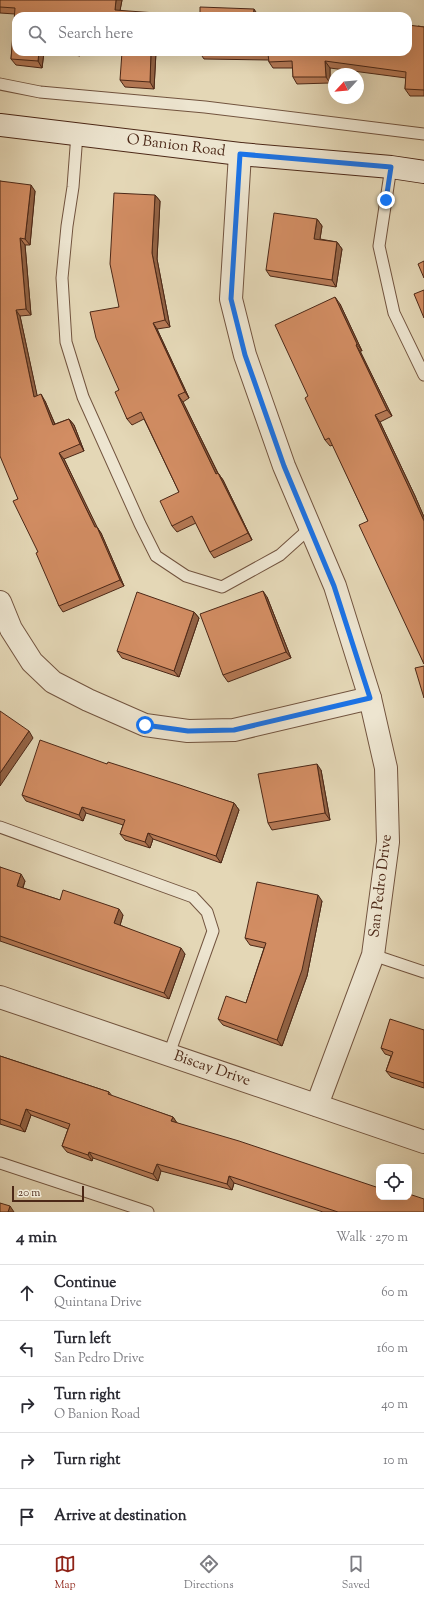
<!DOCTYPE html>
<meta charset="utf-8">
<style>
:root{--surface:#fff;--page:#f7f7f7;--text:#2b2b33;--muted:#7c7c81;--line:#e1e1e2;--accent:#8f2418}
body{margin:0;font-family:"Sorts Mill Goudy",serif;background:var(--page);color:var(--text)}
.controls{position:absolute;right:12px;bottom:12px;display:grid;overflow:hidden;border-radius:8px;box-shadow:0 4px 16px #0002}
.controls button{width:36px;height:36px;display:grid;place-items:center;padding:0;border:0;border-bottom:1px solid var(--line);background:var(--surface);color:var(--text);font:20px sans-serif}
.compass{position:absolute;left:328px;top:68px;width:36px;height:36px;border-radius:50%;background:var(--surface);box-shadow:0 4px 16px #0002;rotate:244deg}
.scale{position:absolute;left:12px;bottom:10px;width:72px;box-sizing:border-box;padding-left:4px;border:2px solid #4c2817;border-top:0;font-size:11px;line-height:14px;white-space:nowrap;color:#4c2817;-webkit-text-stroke:3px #ede5d0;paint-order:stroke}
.stop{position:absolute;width:12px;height:12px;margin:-9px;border:3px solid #1a73e8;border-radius:50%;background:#fff}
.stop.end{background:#1a73e8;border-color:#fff;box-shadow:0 1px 4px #0008}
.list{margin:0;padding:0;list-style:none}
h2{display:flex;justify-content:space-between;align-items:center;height:52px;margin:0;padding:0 16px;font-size:17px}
h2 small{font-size:13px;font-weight:400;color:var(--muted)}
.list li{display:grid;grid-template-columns:26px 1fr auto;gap:12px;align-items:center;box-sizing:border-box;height:56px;padding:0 16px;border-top:1px solid var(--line)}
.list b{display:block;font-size:15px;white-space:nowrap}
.list p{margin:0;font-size:13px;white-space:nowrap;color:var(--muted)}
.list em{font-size:13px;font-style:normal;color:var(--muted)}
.icon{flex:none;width:22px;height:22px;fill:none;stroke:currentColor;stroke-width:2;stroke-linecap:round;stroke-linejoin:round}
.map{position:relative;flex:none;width:424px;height:1212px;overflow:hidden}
.search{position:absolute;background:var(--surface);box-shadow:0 4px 16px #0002;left:12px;right:12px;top:12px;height:44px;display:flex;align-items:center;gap:10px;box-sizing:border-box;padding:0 14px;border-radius:12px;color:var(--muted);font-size:15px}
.sheet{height:332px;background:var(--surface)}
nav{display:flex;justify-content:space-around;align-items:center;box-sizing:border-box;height:56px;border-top:1px solid var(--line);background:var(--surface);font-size:11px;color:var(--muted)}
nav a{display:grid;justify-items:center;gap:2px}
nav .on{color:var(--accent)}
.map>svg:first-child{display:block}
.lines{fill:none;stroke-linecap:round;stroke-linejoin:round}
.lane-casing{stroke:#72543f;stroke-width:13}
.street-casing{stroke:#72543f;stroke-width:24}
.secondary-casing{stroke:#4c2817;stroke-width:24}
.lane{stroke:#ede5d0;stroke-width:11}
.street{stroke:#ede5d0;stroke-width:22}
.secondary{stroke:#ede5d0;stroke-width:22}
.wall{fill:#b57955;stroke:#4c2817}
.shaded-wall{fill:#936345;stroke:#4c2817}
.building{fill:#d28d63;stroke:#4c2817}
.route{stroke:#1a73e8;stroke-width:5}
.labels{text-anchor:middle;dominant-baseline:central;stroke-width:3;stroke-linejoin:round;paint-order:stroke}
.street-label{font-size:15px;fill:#4c2817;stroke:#ede5d0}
</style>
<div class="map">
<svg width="424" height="1212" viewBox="0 0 424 1212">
<rect width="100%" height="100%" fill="#e4d7b6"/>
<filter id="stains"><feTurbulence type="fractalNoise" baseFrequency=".005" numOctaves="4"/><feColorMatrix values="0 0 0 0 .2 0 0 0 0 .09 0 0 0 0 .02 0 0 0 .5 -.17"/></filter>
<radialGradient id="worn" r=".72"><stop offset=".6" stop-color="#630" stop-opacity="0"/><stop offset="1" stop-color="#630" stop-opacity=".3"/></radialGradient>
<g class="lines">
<g class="lane-casing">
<g id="lane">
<path d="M 0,84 L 40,92 L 205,107 L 424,134"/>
<path d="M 77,134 L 73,187 L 67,226 L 62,278 L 66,342 L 83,397 L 140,524 L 156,556 L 186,576 L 222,587 L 280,555 L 310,528"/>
<path d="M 391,167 L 379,246 L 394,313 L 424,375"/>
<path d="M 0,827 L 193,897 L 207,912 L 213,931 L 169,1054"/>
<path d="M 373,955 L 424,972"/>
<path d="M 0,1163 L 148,1212"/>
</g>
</g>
<g class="street-casing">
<g id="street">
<path d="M 240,154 L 231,299 L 245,355 L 284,466 L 335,586 L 370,698 L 386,768 L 388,842 L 373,955 L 317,1105"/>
<path d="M 0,602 L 11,629 L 32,662 L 53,682 L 88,700 L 145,725 L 188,731 L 234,730 L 370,698"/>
<path d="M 0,997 L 424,1142"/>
</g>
</g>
<g class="secondary-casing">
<path id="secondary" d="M 0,125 L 240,154 L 391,167 L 424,172"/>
</g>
<use href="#lane" class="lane"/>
<use href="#street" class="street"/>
<use href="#secondary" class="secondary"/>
</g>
<g class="wall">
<path d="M 0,0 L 122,0 L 120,10 L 16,16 L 44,52 L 42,68 L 16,65 L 11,59 L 15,14 L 0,13 Z"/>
<path d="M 418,26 L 424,27 L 424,96 L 410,96 L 405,89 L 406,78 L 330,68 L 330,83 L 297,84 L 293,77 L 293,68 L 273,68 L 269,62 L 269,60 L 204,59 L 200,53 L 184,52 L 408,52 Z"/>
<path d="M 58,52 L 81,52 L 80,56 Z"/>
<path d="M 156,52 L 154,89 L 125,87 L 120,80 Z"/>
<path d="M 0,181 L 35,191 L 30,245 L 25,245 L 31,315 L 20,316 L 37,396 L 45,401 L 55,424 L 69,419 L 74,425 L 84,451 L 64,459 L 96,527 L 101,533 L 124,586 L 63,612 L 59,606 L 18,499 Z"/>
<path d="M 155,195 L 160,201 L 157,259 L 170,327 L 157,329 L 189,398 L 183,402 L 218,473 L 223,480 L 252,540 L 214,558 L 210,552 L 196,523 L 177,532 L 172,526 L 179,492 L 144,419 L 132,425 L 127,419 L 119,390 L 119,307 Z"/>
<path d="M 317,219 L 322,226 L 320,239 L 337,242 L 342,249 L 336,287 L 270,276 L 266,270 Z"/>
<path d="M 340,304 L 362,351 L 360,351 L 392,416 L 380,422 L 415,496 L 424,517 L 424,664 L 368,521 L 333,445 L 330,446 L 325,440 L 308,396 Z"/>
<path d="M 267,597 L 291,658 L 228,682 L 223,675 Z"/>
<path d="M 194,612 L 199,618 L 179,677 L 122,658 L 117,651 Z"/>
<path d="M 107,764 L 234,803 L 239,810 L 221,863 L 153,839 L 150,848 L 125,840 L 120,834 L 123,825 L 86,813 L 83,821 L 26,801 L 22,795 Z"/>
<path d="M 321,770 L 330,820 L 272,830 L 268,823 Z"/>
<path d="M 0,867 L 25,881 L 23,888 L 60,900 L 123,915 L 120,925 L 185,954 L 169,999 L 0,941 Z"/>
<path d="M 322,901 L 307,976 L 282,1046 L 223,1025 L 218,1019 L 246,1003 L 264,948 L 250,945 L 245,938 Z"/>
<path d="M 424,1030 L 424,1088 L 391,1077 L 386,1071 L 391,1056 L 385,1054 L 381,1048 Z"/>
<path d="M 0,1056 L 109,1092 L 112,1096 L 173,1117 L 177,1123 L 424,1212 L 323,1212 L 234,1183 L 232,1190 L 161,1171 L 158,1181 L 93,1158 L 92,1161 L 67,1152 L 62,1146 L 68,1129 L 31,1115 L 25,1132 L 0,1124 Z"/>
</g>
<g class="shaded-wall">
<path d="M 116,0 L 122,0 L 119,16 L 115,10 Z"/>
<path d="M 254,9 L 258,15 L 254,16 Z"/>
<path d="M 39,52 L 44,52 L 42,68 L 38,61 Z"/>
<path d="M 77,52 L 81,52 L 80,56 Z"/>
<path d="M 151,52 L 156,52 L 154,89 L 150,82 Z"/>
<path d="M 325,61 L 330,68 L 330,83 L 326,77 Z"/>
<path d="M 31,185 L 35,191 L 30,245 L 25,239 Z"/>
<path d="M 155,195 L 160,201 L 157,259 L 170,327 L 165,320 L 152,253 Z"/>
<path d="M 317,219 L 322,226 L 319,245 L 314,239 Z"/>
<path d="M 20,238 L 25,245 L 31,315 L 26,309 Z"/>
<path d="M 337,242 L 342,249 L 336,287 L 332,280 Z"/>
<path d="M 335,297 L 340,304 L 362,351 L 357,344 Z"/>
<path d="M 16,310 L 20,316 L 39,404 L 34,397 Z"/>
<path d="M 153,323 L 157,329 L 189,398 L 185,392 Z"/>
<path d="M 356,345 L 360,351 L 392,416 L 387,410 Z"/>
<path d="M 41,394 L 45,401 L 58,432 L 53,425 Z"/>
<path d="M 178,395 L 183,402 L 221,480 L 216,474 Z"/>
<path d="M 375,415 L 380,422 L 415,496 L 424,517 L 424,521 Z"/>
<path d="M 69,419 L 74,425 L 84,451 L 80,444 Z"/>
<path d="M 59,453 L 64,459 L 100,533 L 97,527 L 101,533 L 124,586 L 120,580 L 95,527 Z"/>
<path d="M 218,473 L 223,480 L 252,540 L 248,533 Z"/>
<path d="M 263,591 L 267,597 L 291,658 L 286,652 Z"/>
<path d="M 194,612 L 199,618 L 179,677 L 174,671 Z"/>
<path d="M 29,731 L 33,738 L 0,786 L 0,773 Z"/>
<path d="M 317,764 L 321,770 L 330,820 L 325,813 Z"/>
<path d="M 234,803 L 239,810 L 221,863 L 216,856 Z"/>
<path d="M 82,807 L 86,813 L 83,821 L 79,815 Z"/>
<path d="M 148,833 L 153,839 L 150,848 L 145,842 Z"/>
<path d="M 21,874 L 25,881 L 21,892 L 17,886 Z"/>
<path d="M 318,895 L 322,901 L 307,976 L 282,1046 L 277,1040 Z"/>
<path d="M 119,909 L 123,915 L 119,929 L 114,923 Z"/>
<path d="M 181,948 L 185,954 L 169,999 L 164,993 Z"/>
<path d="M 26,1109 L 31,1115 L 25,1132 L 20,1126 Z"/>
<path d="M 173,1117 L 177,1123 L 171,1121 Z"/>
<path d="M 89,1152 L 93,1158 L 92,1161 L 88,1155 Z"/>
<path d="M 157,1164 L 161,1171 L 158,1181 L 153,1174 Z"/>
<path d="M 229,1176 L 234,1183 L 232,1190 L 227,1184 Z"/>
<path d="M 10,1206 L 14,1212 L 8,1212 Z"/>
</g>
<g class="building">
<path d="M 0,0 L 116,0 L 115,10 L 197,16 L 16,16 L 16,52 L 39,52 L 38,61 L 11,59 L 15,8 L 0,7 Z"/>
<path d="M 200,7 L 254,9 L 253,16 L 328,14 L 345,16 L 200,16 Z"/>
<path d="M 408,25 L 424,27 L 424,90 L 405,89 L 406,72 L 325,61 L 326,77 L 293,77 L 292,61 L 269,62 L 268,54 L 199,52 L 408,52 Z"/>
<path d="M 122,52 L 151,52 L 150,82 L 120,80 Z"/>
<path d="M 0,181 L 31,185 L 25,239 L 20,238 L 26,309 L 16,310 L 34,397 L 41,394 L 53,425 L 69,419 L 80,444 L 59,453 L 95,527 L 97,527 L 120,580 L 59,606 L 36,553 L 38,552 L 13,501 L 18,499 L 0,456 Z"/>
<path d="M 114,193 L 155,195 L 152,253 L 165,320 L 153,323 L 185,392 L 178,395 L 216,474 L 218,473 L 248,533 L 210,552 L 192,516 L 172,526 L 160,501 L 179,492 L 141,412 L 127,419 L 115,392 L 119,390 L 96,338 L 90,312 L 119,307 L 110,264 Z"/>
<path d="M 274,213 L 317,219 L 314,239 L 337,242 L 332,280 L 266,270 Z"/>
<path d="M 424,261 L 424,278 L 418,264 Z"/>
<path d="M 424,290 L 424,318 L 414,294 Z"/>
<path d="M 335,297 L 357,344 L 356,345 L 387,410 L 375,415 L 410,490 L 424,521 L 424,664 L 359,525 L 368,521 L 329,438 L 325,440 L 305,398 L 308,396 L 275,325 Z"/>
<path d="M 263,591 L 286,652 L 223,675 L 200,614 Z"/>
<path d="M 137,592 L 194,612 L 174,671 L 117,651 Z"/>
<path d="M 424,666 L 424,698 L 415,668 Z"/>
<path d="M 0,711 L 29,731 L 0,773 Z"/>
<path d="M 40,740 L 107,764 L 108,762 L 180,785 L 234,803 L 216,856 L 148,833 L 145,842 L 120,834 L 125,820 L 82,807 L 79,815 L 22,795 Z"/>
<path d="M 317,764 L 325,813 L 268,823 L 258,774 Z"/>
<path d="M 0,867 L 21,874 L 17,886 L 60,900 L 63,890 L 119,909 L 114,923 L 181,948 L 164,993 L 0,936 Z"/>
<path d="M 257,882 L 318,895 L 302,970 L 277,1040 L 218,1019 L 226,996 L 246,1003 L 266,943 L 245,938 Z"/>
<path d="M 390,1019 L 424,1030 L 424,1083 L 386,1071 L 393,1052 L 381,1048 Z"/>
<path d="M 0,1056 L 109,1092 L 108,1094 L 173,1117 L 171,1121 L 239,1141 L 379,1188 L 379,1197 L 409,1197 L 409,1194 L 424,1199 L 424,1212 L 338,1212 L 229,1176 L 227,1184 L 157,1164 L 153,1174 L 89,1152 L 88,1155 L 62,1146 L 70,1124 L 26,1109 L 20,1126 L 0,1119 Z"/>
<path d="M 0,1203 L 10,1206 L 8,1212 L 0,1212 Z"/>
</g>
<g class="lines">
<path class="route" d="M 145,725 L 188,731 L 234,730 L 370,698 L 334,586 L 284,466 L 245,355 L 231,299 L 240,154 L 391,167 L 386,200"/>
</g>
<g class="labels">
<g class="street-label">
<text transform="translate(176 146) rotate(7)">O Banion Road</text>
<text transform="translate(381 886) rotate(-83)">San Pedro Drive</text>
<text transform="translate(212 1069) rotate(19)">Biscay Drive</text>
</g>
</g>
<rect width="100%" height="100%" filter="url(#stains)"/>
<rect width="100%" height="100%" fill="url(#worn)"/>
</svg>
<div class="controls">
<button><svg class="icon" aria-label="locate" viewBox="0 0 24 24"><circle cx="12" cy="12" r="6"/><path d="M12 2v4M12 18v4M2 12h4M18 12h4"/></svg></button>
</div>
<svg class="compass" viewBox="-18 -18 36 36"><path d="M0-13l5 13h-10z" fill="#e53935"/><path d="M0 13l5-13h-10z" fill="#7c7c81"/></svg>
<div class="scale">20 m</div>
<div class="stop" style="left:145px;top:725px"></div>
<div class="stop end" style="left:386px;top:200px"></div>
<div class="search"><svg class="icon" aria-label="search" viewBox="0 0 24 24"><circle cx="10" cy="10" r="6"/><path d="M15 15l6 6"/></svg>Search here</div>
</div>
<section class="sheet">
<h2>4 min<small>Walk · 270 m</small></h2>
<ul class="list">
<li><svg class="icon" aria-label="ahead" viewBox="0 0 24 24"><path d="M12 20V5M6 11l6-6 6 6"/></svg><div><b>Continue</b><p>Quintana Drive</p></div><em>60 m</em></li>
<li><svg class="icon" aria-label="left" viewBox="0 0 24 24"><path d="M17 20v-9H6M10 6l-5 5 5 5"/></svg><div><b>Turn left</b><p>San Pedro Drive</p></div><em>160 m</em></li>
<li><svg class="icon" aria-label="right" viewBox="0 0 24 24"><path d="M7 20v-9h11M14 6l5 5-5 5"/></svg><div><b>Turn right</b><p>O Banion Road</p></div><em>40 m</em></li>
<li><svg class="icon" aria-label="right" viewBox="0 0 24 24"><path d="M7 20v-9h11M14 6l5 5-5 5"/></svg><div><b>Turn right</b></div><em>10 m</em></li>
<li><svg class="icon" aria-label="arrive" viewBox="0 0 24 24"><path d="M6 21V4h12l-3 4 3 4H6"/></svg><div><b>Arrive at destination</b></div></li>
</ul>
</section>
<nav>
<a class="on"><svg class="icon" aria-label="map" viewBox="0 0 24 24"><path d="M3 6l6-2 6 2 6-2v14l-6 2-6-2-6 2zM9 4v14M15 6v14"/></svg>Map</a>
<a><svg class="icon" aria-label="directions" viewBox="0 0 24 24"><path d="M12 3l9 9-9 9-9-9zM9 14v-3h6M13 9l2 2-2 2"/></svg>Directions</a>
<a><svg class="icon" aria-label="saved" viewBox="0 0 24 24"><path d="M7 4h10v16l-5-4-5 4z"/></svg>Saved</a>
</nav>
